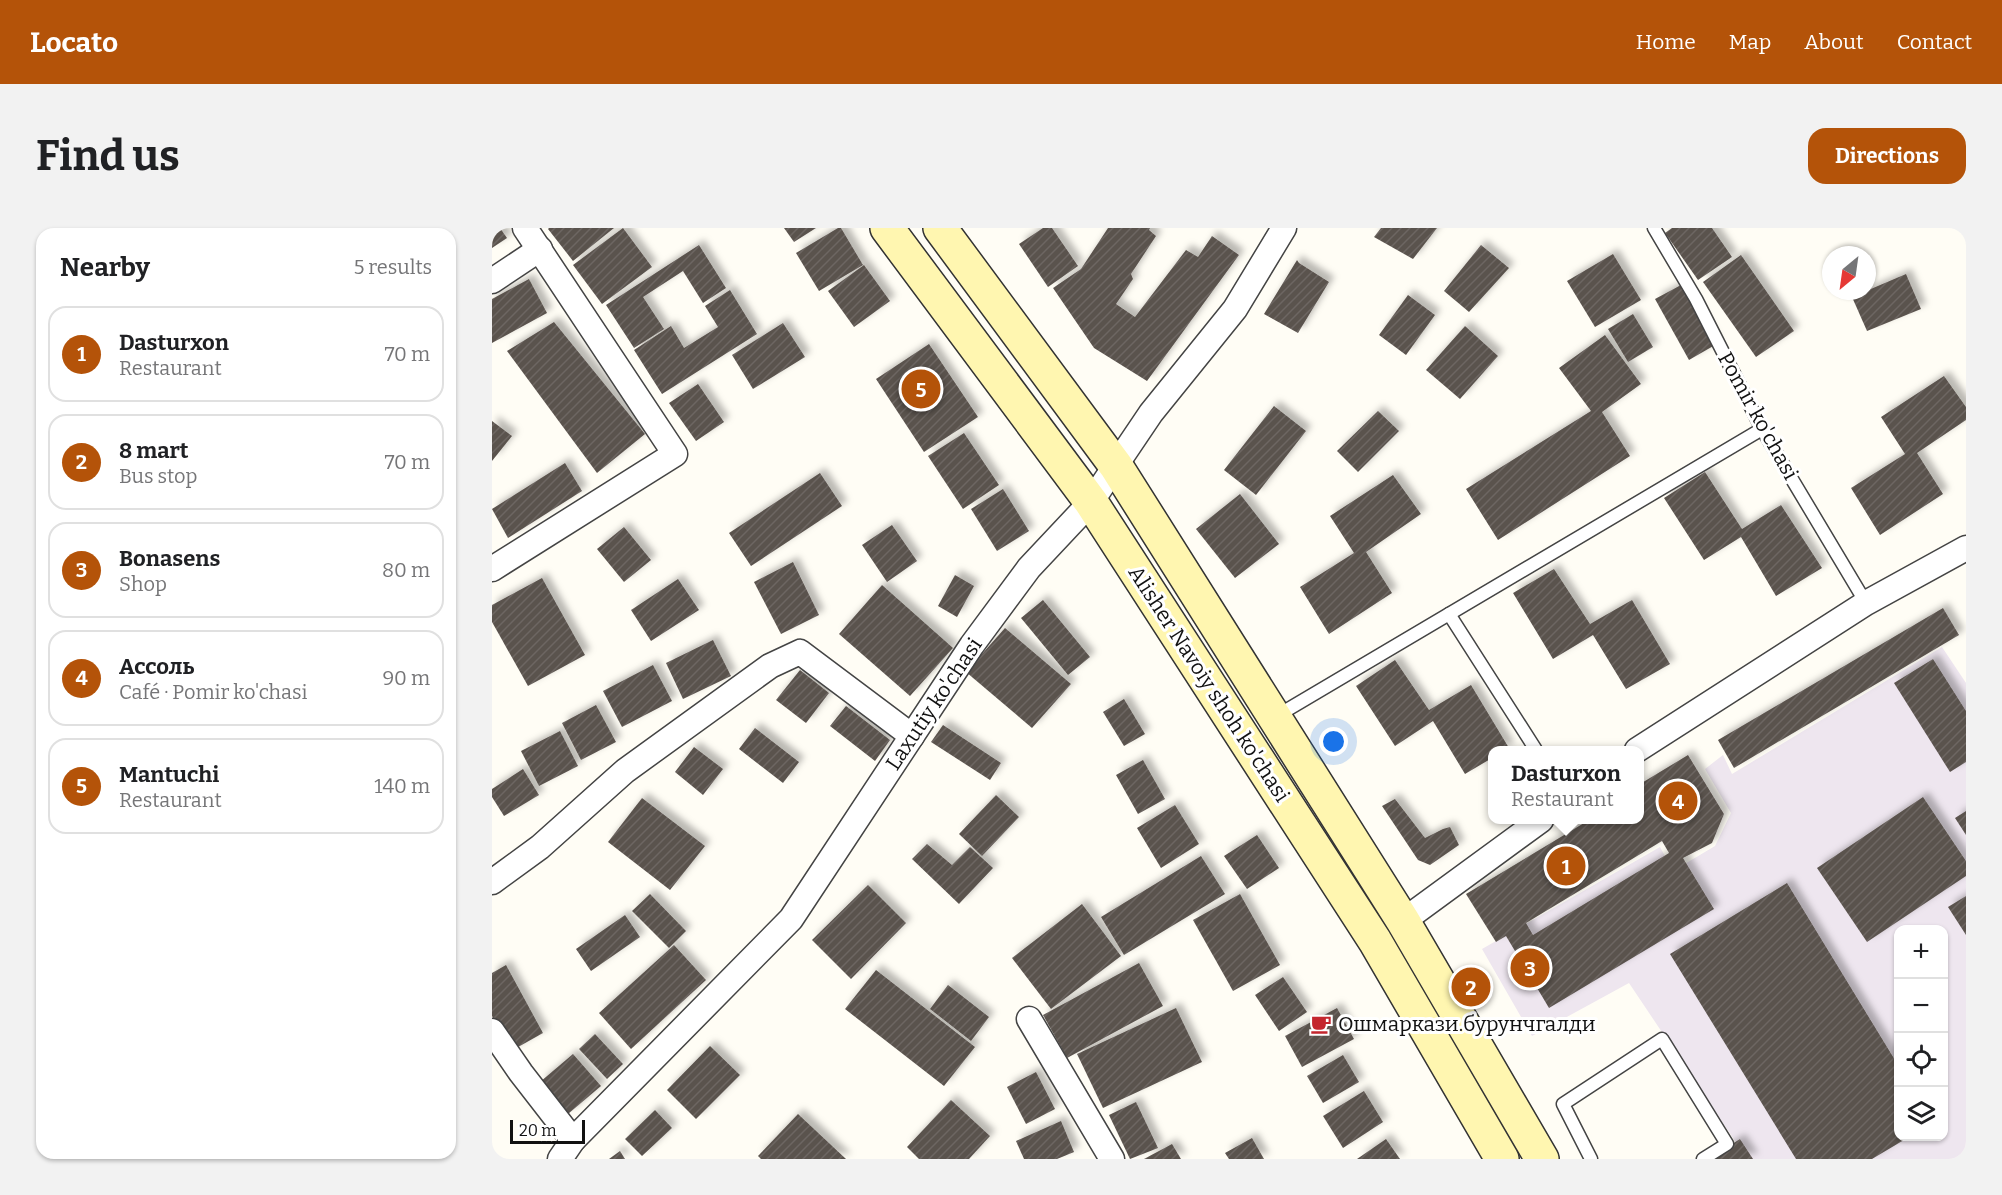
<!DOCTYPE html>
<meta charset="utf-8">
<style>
:root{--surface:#fff;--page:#f2f2f2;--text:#202124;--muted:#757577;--line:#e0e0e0;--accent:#b45309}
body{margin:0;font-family:Bitter,serif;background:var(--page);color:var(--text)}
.controls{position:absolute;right:18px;bottom:18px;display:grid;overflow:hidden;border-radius:12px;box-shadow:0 2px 4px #0004}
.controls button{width:54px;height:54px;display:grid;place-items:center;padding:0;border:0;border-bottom:2px solid var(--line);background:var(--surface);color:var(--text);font:30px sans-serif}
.compass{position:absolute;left:1330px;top:18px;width:54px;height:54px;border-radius:50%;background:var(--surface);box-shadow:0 2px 4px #0004;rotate:209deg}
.scale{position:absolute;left:18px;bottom:15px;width:75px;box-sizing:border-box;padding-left:6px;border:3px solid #111;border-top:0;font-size:16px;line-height:21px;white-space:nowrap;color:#111;-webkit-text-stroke:4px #fff;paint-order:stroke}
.you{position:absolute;left:842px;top:514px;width:21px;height:21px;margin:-15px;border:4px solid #fff;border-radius:50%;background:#1a73e8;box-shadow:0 0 0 9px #1a73e833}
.badge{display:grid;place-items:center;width:39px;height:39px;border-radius:50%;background:var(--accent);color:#fff;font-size:20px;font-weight:700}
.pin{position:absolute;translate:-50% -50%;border:3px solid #fff;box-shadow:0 2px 6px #0006}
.popup{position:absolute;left:996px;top:518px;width:156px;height:78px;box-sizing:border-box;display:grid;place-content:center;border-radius:12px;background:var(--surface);filter:drop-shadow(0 2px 4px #0005);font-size:20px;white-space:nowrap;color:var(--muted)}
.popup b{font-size:22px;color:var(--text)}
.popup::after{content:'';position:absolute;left:50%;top:100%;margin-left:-12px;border:12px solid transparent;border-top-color:var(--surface)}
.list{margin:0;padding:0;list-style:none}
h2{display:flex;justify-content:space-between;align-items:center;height:78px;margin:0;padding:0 24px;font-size:26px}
h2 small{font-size:20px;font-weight:400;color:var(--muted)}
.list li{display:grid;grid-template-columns:39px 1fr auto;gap:18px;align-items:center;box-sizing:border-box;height:96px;margin:0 12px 12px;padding:0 12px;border:2px solid var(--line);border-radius:18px}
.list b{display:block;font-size:22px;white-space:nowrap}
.list p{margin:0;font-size:20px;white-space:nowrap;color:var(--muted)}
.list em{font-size:20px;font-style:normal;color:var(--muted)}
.icon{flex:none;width:33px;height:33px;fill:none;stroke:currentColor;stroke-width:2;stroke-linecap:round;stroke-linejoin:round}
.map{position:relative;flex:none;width:1474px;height:931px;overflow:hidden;border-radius:18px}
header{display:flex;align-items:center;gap:36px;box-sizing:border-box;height:84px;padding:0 30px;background:var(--accent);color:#fff}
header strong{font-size:28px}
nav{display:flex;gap:33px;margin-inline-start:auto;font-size:21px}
.intro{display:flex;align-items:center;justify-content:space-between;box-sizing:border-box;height:144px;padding:0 36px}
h1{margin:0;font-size:42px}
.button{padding:15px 27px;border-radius:18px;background:var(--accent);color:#fff;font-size:21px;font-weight:700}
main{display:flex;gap:36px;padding:0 36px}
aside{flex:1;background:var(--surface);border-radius:18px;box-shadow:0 2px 4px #0004}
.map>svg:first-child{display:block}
.industrial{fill:#eee6ef;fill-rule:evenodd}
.building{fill:url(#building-hatch);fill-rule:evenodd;filter:url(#shadow)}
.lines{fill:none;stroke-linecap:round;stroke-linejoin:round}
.lane-casing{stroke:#444;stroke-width:15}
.street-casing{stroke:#444;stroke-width:27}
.secondary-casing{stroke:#333;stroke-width:36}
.lane{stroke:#fff;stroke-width:12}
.street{stroke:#fff;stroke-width:24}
.secondary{stroke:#fff6b0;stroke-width:33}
.labels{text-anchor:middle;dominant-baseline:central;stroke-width:6;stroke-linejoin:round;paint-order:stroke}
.street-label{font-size:21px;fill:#111;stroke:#fff}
.poi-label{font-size:21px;fill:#111;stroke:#fff;text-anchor:start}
</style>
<header>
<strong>Locato</strong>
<nav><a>Home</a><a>Map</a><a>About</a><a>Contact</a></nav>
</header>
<div class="intro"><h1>Find us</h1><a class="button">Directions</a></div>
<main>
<aside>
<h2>Nearby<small>5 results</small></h2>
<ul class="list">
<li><span class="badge">1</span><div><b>Dasturxon</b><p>Restaurant</p></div><em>70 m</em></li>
<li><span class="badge">2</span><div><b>8 mart</b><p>Bus stop</p></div><em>70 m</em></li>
<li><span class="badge">3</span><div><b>Bonasens</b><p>Shop</p></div><em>80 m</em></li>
<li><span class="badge">4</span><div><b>Ассоль</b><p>Café · Pomir ko'chasi</p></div><em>90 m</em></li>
<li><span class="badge">5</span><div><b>Mantuchi</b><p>Restaurant</p></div><em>140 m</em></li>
</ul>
</aside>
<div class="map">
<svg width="1474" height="931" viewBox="0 0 1474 931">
<defs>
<pattern id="building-hatch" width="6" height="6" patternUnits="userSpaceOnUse" patternTransform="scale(1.5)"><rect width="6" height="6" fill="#5a524d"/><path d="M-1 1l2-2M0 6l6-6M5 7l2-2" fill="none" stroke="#6d6662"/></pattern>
<filter id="shadow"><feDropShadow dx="5.5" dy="-5.5" stdDeviation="3" flood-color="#0004"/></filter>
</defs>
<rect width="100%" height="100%" fill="#fffdf5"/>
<path class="industrial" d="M 1450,419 L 1474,455 L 1474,931 L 1255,931 L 1137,755 L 1040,808 L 990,721 L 1168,619 L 1181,643 L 1223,618 L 1239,585 L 1213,541 L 1231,527 L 1240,546 ZM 1406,702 L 1452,702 L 1452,908 L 1406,908 Z"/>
<g class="building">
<path d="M 0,0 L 8,0 L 15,10 L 0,20 Z"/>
<path d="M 57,0 L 122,0 L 81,33 L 56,1 Z"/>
<path d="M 131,0 L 160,39 L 110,76 L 81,37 Z"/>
<path d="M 292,0 L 324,0 L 302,14 Z"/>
<path d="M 346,0 L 349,0 L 371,37 L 327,63 L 304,25 Z"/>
<path d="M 551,0 L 560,0 L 586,38 L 556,59 L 527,16 Z"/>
<path d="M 616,0 L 658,0 L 657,2 L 664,8 L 639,46 L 641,51 L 624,76 L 643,89 L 694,22 L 706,29 L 720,8 L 747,27 L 655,153 L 602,120 L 561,60 L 589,41 Z"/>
<path d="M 889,0 L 945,0 L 921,31 L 882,9 Z"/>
<path d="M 1180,0 L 1220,0 L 1240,29 L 1206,52 L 1173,5 Z"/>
<path d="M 207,17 L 234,60 L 211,75 L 191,43 L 151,69 L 172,101 L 142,120 L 114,77 Z"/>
<path d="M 989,17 L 1017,40 L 977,84 L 952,63 Z"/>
<path d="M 1121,26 L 1149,72 L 1103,99 L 1075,53 Z"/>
<path d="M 1249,27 L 1302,103 L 1264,129 L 1211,54 Z"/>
<path d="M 805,32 L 807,35 L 837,54 L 806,105 L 772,86 Z"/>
<path d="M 372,37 L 398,73 L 362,99 L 336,63 Z"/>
<path d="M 1414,46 L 1429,81 L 1375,103 L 1360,69 Z"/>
<path d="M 37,51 L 55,85 L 0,115 L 0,71 Z"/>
<path d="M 1189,57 L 1223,117 L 1197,132 L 1163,71 Z"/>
<path d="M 238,62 L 265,106 L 170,166 L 142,122 L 179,98 L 192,120 L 226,99 L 213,78 Z"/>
<path d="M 916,67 L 943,87 L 914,127 L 887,107 Z"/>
<path d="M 1141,86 L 1161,119 L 1136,134 L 1116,101 Z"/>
<path d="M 62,94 L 153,206 L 105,245 L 15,123 Z"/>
<path d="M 291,95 L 313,129 L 261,161 L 240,127 Z"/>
<path d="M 973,98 L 1006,128 L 968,171 L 934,142 Z"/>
<path d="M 1113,107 L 1149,156 L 1110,184 L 1138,228 L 1006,312 L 974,261 L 1099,183 L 1067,140 Z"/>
<path d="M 437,116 L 486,189 L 432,224 L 384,151 Z"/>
<path d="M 1452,148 L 1474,179 L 1474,192 L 1425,225 L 1451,266 L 1388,307 L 1359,260 L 1413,226 L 1389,189 Z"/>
<path d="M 206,156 L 232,194 L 204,213 L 177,175 Z"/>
<path d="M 782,178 L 814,203 L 764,267 L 732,242 Z"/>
<path d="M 886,183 L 907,203 L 866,244 L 845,223 Z"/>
<path d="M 0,193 L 20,208 L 0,233 Z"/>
<path d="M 472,205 L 507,257 L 471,281 L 436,228 Z"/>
<path d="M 73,235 L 90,263 L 16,310 L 0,281 Z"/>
<path d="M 1213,244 L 1250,301 L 1289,277 L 1330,340 L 1284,368 L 1249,309 L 1212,332 L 1172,270 Z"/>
<path d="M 328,245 L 350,278 L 259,338 L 237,305 Z"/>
<path d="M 901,247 L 929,286 L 874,324 L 900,365 L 837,406 L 808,359 L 862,325 L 838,288 Z"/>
<path d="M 511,261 L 537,303 L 505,323 L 479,281 Z"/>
<path d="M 748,266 L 787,316 L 743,350 L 704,301 Z"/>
<path d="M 400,297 L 425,333 L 395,354 L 370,317 Z"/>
<path d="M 132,299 L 159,332 L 132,354 L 105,321 Z"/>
<path d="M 301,334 L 327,387 L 289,406 L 262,354 Z"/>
<path d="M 1062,341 L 1098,396 L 1140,372 L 1178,436 L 1134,461 L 1101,407 L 1061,431 L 1021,365 Z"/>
<path d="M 463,347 L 482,358 L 465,389 L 446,378 Z"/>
<path d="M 50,350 L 93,427 L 36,458 L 0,394 L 0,377 Z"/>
<path d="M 186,351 L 207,382 L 159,413 L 139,382 Z"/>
<path d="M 390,357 L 461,420 L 418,468 L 347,406 Z"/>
<path d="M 551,372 L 598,429 L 576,447 L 529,390 Z"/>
<path d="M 1451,380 L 1467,407 L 1242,540 L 1226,512 Z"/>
<path d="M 513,400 L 579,456 L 540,500 L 474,444 Z"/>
<path d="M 221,412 L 239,448 L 191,471 L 174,435 Z"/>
<path d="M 1441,431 L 1474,483 L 1474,534 L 1458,544 L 1402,455 Z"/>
<path d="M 903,432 L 937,482 L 979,457 L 1017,520 L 1012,522 L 1000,522 L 1000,530 L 973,546 L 941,493 L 903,518 L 864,458 Z"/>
<path d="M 161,437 L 180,473 L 130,499 L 111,463 Z"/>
<path d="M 308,442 L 337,465 L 314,495 L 284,472 Z"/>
<path d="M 632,471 L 653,506 L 632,518 L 611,484 Z"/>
<path d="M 104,477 L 124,514 L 89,532 L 70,495 Z"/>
<path d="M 354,478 L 398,512 L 383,533 L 338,498 Z"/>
<path d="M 451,497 L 509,535 L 498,552 L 439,514 Z"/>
<path d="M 263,500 L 307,534 L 291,555 L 247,521 Z"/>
<path d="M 68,503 L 86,538 L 47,558 L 29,523 Z"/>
<path d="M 202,519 L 231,541 L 211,567 L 183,544 Z"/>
<path d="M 1196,527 L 1232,586 L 1220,615 L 1191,630 L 1222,681 L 1057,780 L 1014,708 L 1004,714 L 974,666 L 1097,592 L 1148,592 L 1148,556 ZM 1170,613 L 1177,625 L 1041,707 L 1034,695 Z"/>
<path d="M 651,532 L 673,571 L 646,586 L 624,547 Z"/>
<path d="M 31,541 L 47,567 L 12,588 L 0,569 L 0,561 Z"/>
<path d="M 504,567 L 527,589 L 490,628 L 467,606 Z"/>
<path d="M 1431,569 L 1474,633 L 1474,648 L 1375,714 L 1325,640 Z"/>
<path d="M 150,570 L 213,618 L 178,662 L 116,614 Z"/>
<path d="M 903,571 L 933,610 L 951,601 L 958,599 L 967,617 L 938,637 L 926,632 L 890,578 Z"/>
<path d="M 683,577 L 707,616 L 669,640 L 645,600 Z"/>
<path d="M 1474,583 L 1474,607 L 1463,590 Z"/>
<path d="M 765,607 L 787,640 L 755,661 L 732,628 Z"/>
<path d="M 435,616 L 460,637 L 478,619 L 501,640 L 467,676 L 420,631 Z"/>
<path d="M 709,628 L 733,666 L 632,727 L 609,689 Z"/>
<path d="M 1295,655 L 1406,837 L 1406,908 L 1417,909 L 1380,931 L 1304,931 L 1178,726 Z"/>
<path d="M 376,657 L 414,695 L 359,751 L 320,712 Z"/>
<path d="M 158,666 L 194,703 L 177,720 L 140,683 Z"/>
<path d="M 748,666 L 788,737 L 741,763 L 701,692 Z"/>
<path d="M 1474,668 L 1474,707 L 1456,679 Z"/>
<path d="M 590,676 L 629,728 L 559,781 L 520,730 Z"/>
<path d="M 133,687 L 148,709 L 99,743 L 84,721 Z"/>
<path d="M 182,717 L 214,752 L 139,821 L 107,785 Z"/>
<path d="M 647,735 L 671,778 L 575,830 L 551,787 Z"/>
<path d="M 14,737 L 51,805 L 19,823 L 0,788 L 0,745 Z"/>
<path d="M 384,742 L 483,819 L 452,858 L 353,781 Z"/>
<path d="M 791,749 L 815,784 L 787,803 L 763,767 Z"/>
<path d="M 456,757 L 497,789 L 479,813 L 438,781 Z"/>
<path d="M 684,780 L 710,834 L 611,880 L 585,826 Z"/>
<path d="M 845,780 L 862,811 L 810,839 L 793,808 Z"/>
<path d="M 103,806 L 131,836 L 115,851 L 87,821 Z"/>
<path d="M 218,818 L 248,847 L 204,891 L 175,862 Z"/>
<path d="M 81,826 L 109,858 L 76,886 L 48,854 Z"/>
<path d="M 851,827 L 867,854 L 831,875 L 815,848 Z"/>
<path d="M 544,844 L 563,881 L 534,896 L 515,859 Z"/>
<path d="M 872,863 L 891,894 L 851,920 L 831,888 Z"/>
<path d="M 459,872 L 498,908 L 477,931 L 427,931 L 415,919 Z"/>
<path d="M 644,874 L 666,920 L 638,931 L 617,887 Z"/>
<path d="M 163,882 L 180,900 L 150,928 L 133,911 Z"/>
<path d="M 306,886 L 354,931 L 269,931 L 266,928 Z"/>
<path d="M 569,893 L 582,924 L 565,931 L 532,931 L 524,913 Z"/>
<path d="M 760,910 L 772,931 L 737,931 L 733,925 Z"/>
<path d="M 894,911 L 908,931 L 865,931 Z"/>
<path d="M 1248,911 L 1261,931 L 1217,931 Z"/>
<path d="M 680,916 L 689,931 L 652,931 Z"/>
<path d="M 128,923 L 133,931 L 117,931 Z"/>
</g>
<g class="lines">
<g class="lane-casing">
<g id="lane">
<path d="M 1162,0 L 1204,71 L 1270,201 L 1374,375"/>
<path d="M 957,386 L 1044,522"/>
<path d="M 783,489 L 1270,201"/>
<path d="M 1099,931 L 1071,876 L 1170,811 L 1235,916 L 1211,931"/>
</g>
</g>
<g class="street-casing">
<g id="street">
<path d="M 0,53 L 48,21"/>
<path d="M 0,341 L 183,226 L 33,0"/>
<path d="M 1145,522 L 1374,375 L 1474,320"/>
<path d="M 0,654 L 48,619 L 133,543 L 278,438 L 308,424 L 420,508"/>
<path d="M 911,693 L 1049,592"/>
<path d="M 537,791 L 620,931"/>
<path d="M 0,803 L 29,845 L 81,912"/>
<path d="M 68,931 L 81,912 L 299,691 L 480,417 L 537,340 L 599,274 L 659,185 L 743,81 L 792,0"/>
</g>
</g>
<g class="secondary-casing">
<g id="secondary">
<path d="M 395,0 L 599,274 L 883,713 L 1010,931"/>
<path d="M 448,0 L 624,238 L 911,693 L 1050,931"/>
</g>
</g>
<use href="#lane" class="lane"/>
<use href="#street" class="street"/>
<use href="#secondary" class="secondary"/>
</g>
<defs>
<g id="cafe-bare" transform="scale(1.62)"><path d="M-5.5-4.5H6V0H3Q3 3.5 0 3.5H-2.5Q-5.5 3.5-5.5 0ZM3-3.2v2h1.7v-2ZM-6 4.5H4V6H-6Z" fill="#c4262e" stroke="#fff" stroke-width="2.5" paint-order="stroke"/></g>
</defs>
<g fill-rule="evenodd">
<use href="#cafe-bare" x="829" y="796"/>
</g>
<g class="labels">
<g class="street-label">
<text transform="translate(1266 188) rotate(61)">Pomir ko'chasi</text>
<text transform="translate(717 456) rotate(57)">Alisher Navoiy shoh ko'chasi</text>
<text transform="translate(442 476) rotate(-56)">Laxutiy ko'chasi</text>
</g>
<g class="poi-label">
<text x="846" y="796">Ошмаркази.бурунчгалди</text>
</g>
</g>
</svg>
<div class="controls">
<button>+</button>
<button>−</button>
<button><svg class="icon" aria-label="locate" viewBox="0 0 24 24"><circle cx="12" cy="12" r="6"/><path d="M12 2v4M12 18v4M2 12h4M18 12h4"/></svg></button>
<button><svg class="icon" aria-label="layers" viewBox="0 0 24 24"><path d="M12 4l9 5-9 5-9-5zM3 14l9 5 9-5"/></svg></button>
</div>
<svg class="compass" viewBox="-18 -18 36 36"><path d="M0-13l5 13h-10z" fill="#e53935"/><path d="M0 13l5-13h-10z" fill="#757577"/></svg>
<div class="scale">20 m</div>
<div class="you"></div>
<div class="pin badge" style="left:1074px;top:638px">1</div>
<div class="popup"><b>Dasturxon</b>Restaurant</div>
<div class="pin badge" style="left:979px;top:759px">2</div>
<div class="pin badge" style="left:1038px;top:740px">3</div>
<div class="pin badge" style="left:1186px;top:573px">4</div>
<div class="pin badge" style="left:429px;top:161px">5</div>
</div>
</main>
